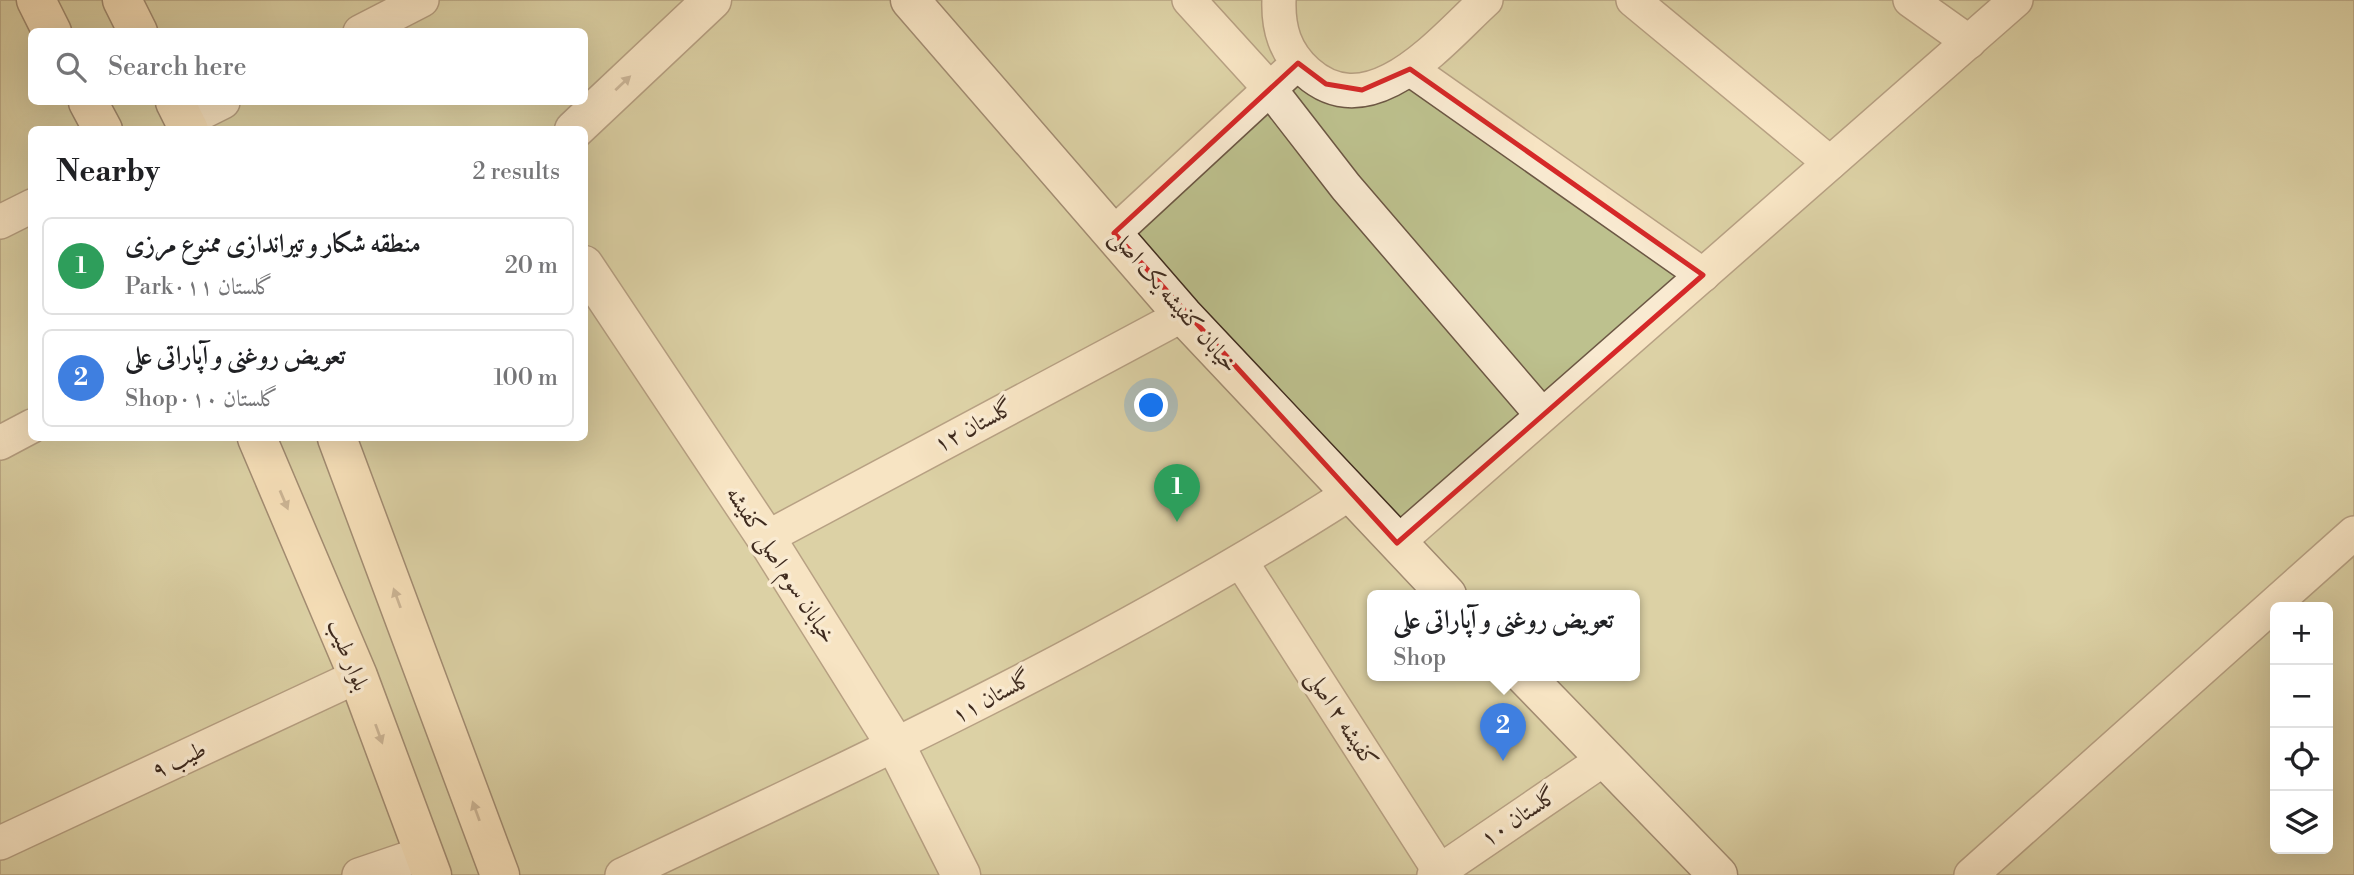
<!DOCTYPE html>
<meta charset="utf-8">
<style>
:root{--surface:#fff;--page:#f6f6f6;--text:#202124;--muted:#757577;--line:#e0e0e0;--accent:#111827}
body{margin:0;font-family:"Libre Bodoni",Amiri,serif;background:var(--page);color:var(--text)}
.controls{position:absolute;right:21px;bottom:21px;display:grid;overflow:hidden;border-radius:10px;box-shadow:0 7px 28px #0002}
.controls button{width:63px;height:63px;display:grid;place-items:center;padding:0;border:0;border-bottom:2px solid var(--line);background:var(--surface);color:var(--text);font:35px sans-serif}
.you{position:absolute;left:1152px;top:406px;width:24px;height:24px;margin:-18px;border:5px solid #fff;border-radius:50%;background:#1a73e8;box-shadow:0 0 0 10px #1a73e833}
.badge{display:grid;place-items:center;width:46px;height:46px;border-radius:50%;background:var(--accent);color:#fff;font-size:23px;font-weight:700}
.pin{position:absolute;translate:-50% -58px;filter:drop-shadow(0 2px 4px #0008)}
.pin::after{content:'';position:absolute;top:37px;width:24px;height:21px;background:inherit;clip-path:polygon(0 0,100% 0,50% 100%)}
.popup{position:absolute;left:1367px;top:590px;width:273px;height:91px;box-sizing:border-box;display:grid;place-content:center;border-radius:10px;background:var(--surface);filter:drop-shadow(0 2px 5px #0005);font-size:23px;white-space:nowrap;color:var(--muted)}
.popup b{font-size:26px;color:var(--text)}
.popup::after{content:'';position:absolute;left:50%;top:100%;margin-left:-14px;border:14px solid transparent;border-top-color:var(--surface)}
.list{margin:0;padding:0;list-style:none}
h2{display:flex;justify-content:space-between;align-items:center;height:91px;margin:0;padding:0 28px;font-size:30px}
h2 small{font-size:23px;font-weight:400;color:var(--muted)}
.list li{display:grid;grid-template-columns:46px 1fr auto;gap:21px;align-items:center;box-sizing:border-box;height:98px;margin:0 14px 14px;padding:0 14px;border:2px solid var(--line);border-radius:10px}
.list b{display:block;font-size:26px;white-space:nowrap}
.list p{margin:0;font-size:23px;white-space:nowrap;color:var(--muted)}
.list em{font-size:23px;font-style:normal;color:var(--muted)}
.icon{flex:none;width:38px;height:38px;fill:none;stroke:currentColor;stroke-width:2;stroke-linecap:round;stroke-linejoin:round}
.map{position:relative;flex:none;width:2354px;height:875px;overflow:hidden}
.search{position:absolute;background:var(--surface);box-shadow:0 7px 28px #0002;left:28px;top:28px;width:560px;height:77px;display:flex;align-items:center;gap:18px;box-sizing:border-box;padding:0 24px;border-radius:10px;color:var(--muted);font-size:26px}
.panel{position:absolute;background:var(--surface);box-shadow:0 7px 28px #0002;left:28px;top:126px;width:560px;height:315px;border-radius:10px}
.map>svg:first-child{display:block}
.green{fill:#bdc18e;stroke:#7e7656;stroke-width:2;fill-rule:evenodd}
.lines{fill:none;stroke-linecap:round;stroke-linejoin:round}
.minor-casing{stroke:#6c5744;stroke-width:36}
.tertiary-casing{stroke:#6c5744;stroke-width:41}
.secondary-casing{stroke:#3e2a1e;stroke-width:41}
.primary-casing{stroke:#3e2a1e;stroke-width:41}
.minor{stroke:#f9ead1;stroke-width:33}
.tertiary{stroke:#f9ead1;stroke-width:38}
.secondary{stroke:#f9ead1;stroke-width:38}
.primary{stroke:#f6dfb8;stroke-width:38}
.oneway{fill:#9c8a78}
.oneway2{fill:#9a846b}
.marked{fill:none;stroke:#d62828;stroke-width:5;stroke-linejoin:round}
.labels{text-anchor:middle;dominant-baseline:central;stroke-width:7;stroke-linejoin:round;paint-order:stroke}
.street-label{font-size:23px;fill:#3e2a1e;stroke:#f9ead1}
</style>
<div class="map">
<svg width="2354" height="875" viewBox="0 0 2354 875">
<rect width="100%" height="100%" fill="#f6dfb8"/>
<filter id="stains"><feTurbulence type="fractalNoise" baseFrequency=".00286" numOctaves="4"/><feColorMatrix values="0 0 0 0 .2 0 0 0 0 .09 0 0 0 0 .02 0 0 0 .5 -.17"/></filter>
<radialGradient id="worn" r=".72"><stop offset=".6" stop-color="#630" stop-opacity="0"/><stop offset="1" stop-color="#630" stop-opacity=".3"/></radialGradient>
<path class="green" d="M 0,0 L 2354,0 L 2354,875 L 0,875 ZM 32,32 L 584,32 L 584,102 L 32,102 ZM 32,130 L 584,130 L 584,438 L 32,438 ZM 1372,595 L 1634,595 L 1634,675 L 1372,675 ZM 2275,607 L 2328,607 L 2328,849 L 2275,849 Z"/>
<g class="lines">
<g class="minor-casing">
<g id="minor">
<path d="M 1189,0 L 1270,89 L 1346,187 L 1542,415"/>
<path d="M 1279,0 C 1278,29 1285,52 1307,72 C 1371,129 1442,40 1486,0"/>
<path d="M 1633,0 L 1830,163"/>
<path d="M 1910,0 L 1969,42"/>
<path d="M 360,32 L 422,0"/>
<path d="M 1410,69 L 1703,275"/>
<path d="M 185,121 L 223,102"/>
<path d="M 0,222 L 32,206"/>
<path d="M 1114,233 L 1287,73"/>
<path d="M 0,443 L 32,426"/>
<path d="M 766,538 L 1183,315"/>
<path d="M 1397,543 L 2016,0"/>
<path d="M 1242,563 L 1442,875"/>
<path d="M 0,843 L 358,676"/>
<path d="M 359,875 L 424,853"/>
<path d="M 622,875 C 870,758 1118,642 1349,494"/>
<path d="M 1434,875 L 1604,759"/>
<path d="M 1971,875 L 2354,533"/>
</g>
</g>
<g class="tertiary-casing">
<g id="tertiary">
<path d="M 574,130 L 712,0"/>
<path d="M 584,265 L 766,538 L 896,746 L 961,875"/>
</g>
</g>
<g class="secondary-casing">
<g id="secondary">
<path d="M 910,0 L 1183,315 L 1447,595"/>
<path d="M 1524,675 L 1718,875"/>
</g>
</g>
<g class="primary-casing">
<g id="primary">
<path d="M 36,0 L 52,32"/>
<path d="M 122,0 L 138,32"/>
<path d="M 88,102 L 103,130"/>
<path d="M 175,102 L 189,130"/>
<path d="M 257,438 L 358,676 L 432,875"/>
<path d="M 337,438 L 500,875"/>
</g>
</g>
<use href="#minor" class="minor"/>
<use href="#tertiary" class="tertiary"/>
<use href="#secondary" class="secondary"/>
<use href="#primary" class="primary"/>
</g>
<defs><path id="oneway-solid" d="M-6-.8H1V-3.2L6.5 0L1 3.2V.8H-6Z" transform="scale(1.75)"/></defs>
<use class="oneway" href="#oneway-solid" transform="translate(623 83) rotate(-43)"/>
<g class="oneway2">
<use href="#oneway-solid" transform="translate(284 500) rotate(67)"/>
<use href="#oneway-solid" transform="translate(397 598) rotate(-110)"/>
<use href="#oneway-solid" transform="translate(379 734) rotate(70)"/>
<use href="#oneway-solid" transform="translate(476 811) rotate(-110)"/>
</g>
<path d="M0 0H2354V875H0ZM 1298,63 L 1326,84 L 1362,90 L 1410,69 L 1703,275 L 1397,543 L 1114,233 Z" fill="#f6dfb8" fill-opacity=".55" fill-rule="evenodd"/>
<path class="marked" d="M 1298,63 L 1326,84 L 1362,90 L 1410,69 L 1703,275 L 1397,543 L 1114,233 Z"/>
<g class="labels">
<g class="street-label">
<text transform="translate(1174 301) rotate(49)">خیابان کفیشه یک اصلی</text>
<text transform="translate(974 426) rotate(-28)">گلستان ۱۲</text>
<text transform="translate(781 565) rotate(57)">خیابان سوم اصلی کفیشه</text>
<text transform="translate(348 655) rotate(68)">بلوار طیب</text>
<text transform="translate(992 697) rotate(-28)">گلستان ۱۱</text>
<text transform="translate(1342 719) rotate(57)">کفیشه ۲ اصلی</text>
<text transform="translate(179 760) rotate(-25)">طیب ۹</text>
<text transform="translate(1519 817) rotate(-34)">گلستان ۱۰</text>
</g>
</g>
<rect width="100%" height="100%" filter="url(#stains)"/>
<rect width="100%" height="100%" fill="url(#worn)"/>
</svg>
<div class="controls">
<button>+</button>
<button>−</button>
<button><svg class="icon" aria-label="locate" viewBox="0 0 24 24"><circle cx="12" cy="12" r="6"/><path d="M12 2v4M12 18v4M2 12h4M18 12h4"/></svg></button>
<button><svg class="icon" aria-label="layers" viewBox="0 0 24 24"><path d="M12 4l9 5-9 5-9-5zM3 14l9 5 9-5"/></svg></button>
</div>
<div class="you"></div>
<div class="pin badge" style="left:1177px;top:522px;background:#2e9e5b">1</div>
<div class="pin badge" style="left:1503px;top:761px;background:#3f7fe0">2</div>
<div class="popup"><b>تعویض روغنی و آپاراتی علی</b>Shop</div>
<div class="search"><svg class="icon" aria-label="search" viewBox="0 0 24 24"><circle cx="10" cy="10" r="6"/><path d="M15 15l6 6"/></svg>Search here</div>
<section class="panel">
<h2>Nearby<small>2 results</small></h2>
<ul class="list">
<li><span class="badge" style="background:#2e9e5b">1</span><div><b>منطقه شکار و تیراندازی ممنوع مرزی</b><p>Park · گلستان ۱۱</p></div><em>20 m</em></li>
<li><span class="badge" style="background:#3f7fe0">2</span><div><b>تعویض روغنی و آپاراتی علی</b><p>Shop · گلستان ۱۰</p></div><em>100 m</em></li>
</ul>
</section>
</div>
